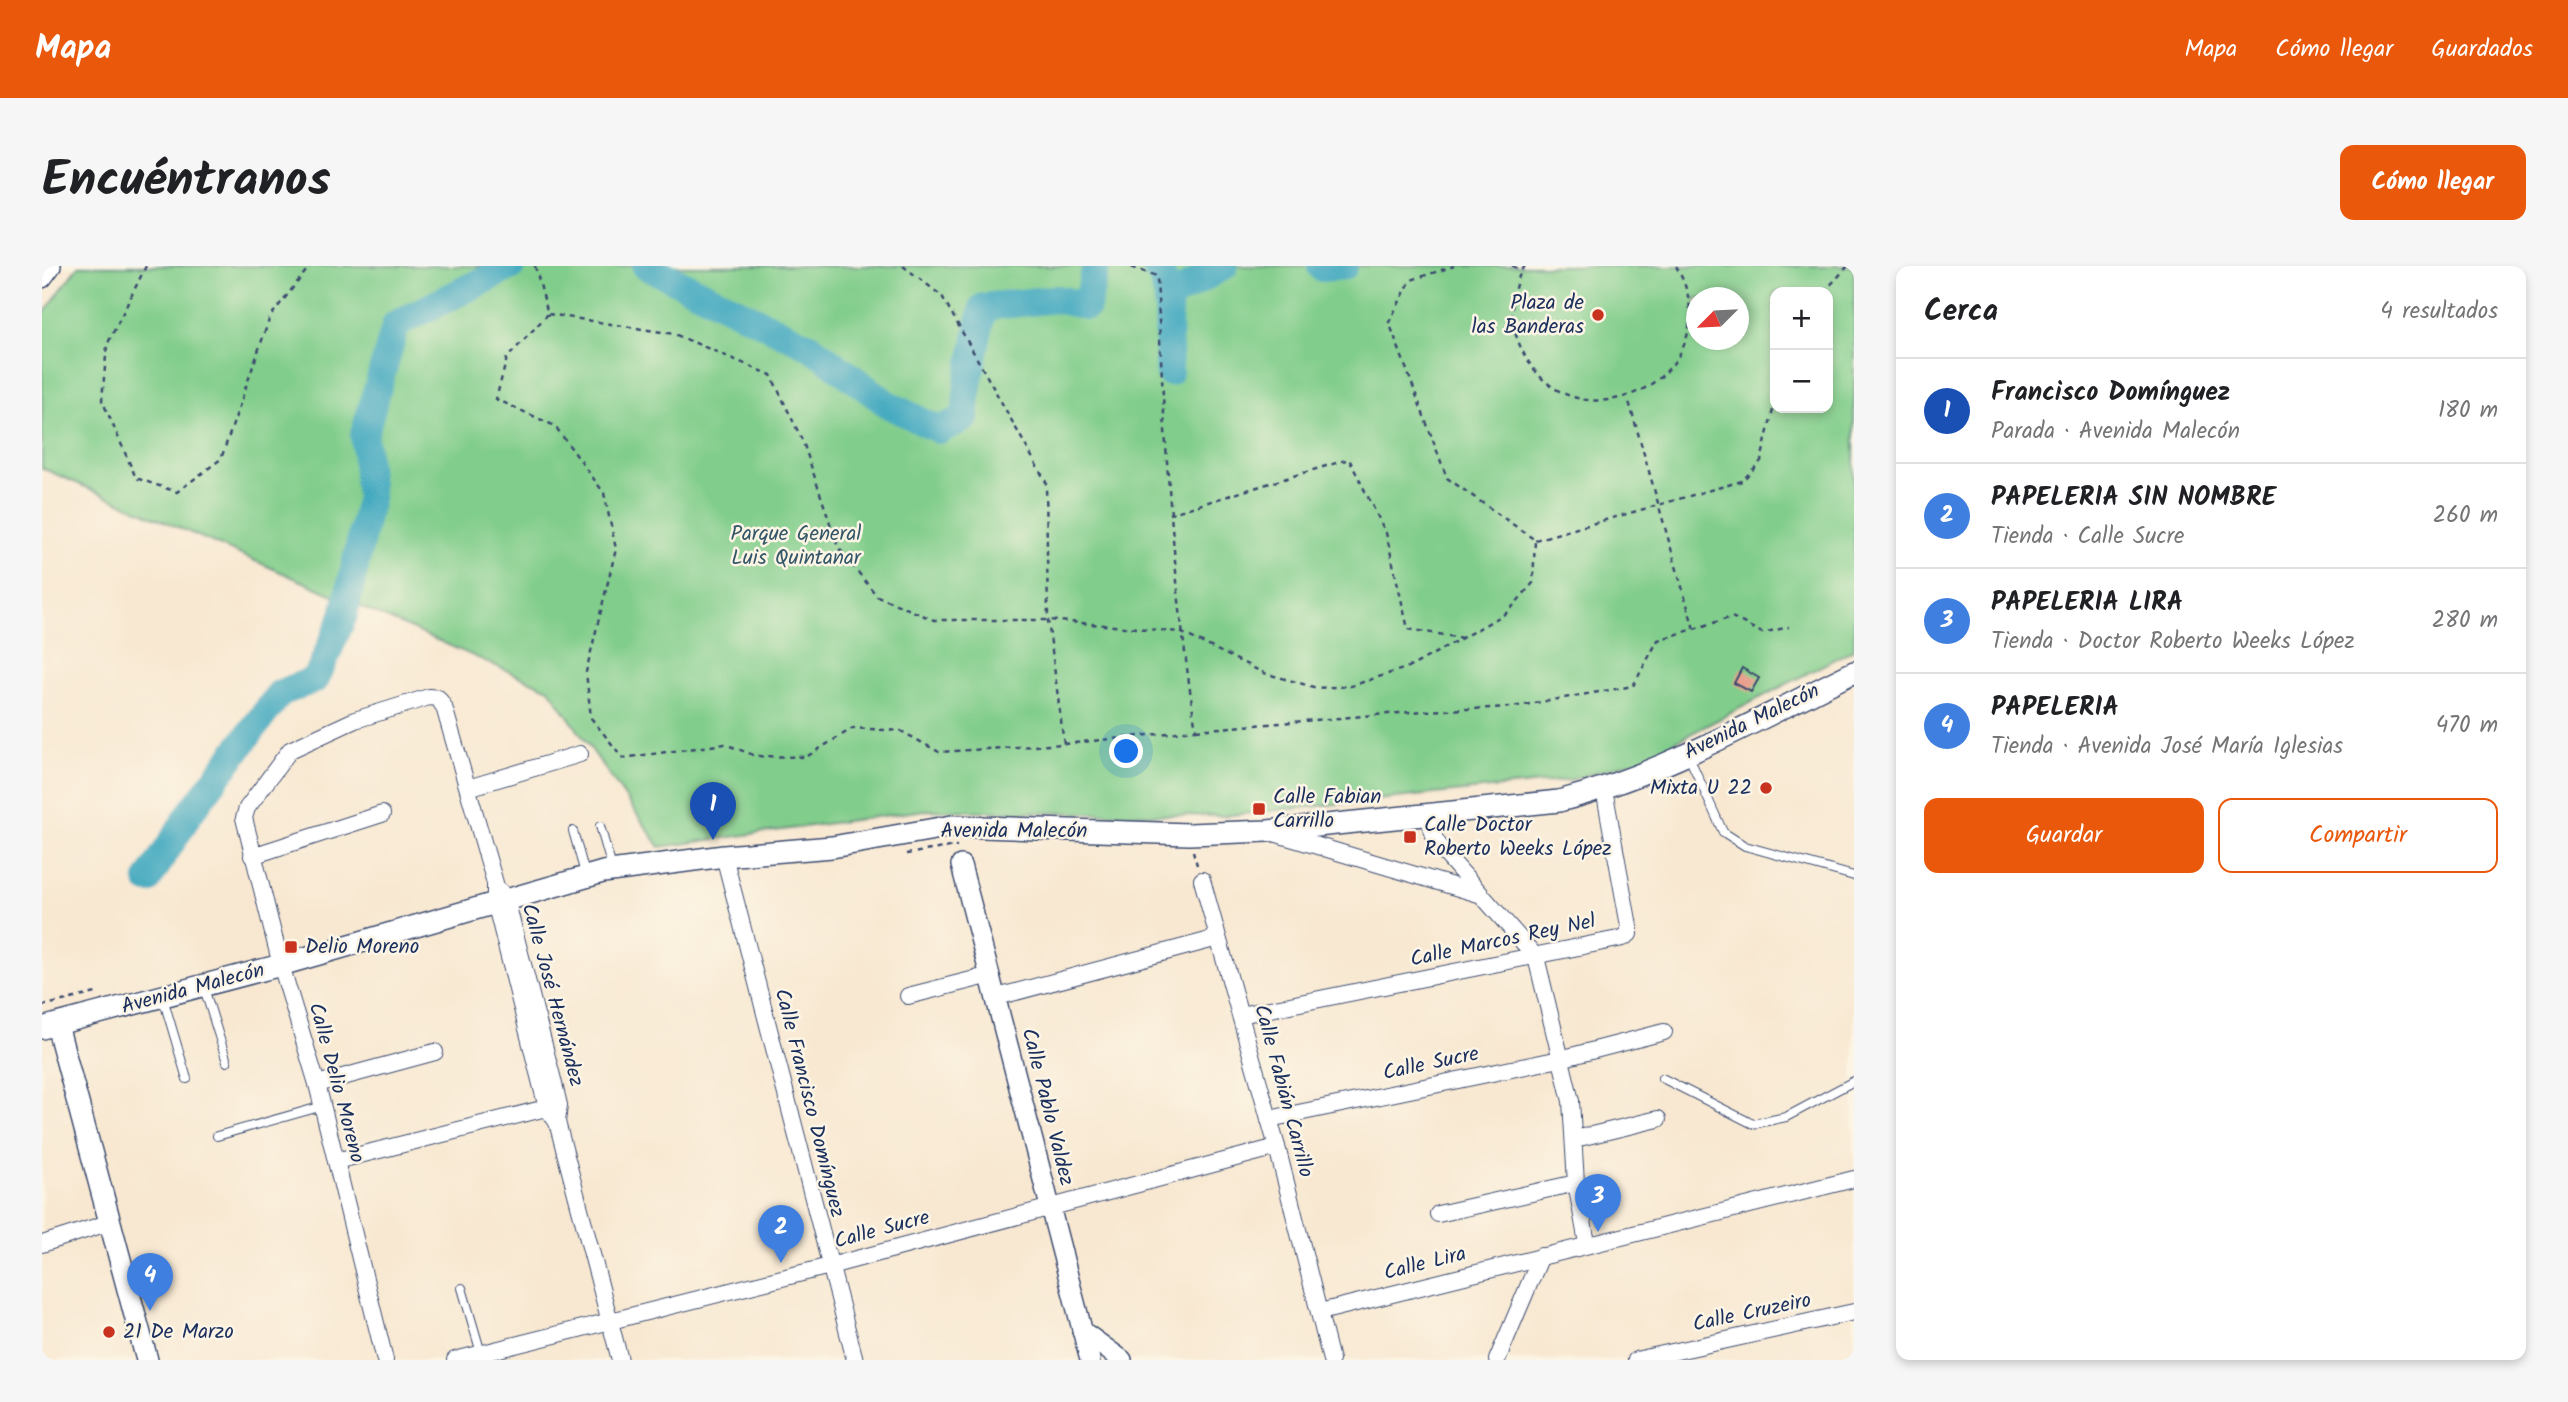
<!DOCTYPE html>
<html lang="es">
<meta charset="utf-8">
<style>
:root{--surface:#fff;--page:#f6f6f6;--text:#202124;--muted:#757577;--line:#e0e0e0;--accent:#ea580c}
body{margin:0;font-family:Kalam,sans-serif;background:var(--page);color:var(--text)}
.controls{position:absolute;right:21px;top:21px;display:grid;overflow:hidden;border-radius:14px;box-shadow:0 4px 10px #0003}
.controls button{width:63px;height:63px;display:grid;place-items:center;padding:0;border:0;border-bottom:2px solid var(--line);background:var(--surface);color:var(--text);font:35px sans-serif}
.compass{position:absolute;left:1644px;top:21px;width:63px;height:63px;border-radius:50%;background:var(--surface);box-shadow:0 4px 10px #0003;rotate:246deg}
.you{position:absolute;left:1085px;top:486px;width:24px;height:24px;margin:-18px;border:5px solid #fff;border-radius:50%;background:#1a73e8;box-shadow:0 0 0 10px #1a73e833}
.badge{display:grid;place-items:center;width:46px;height:46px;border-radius:50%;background:var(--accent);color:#fff;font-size:23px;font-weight:700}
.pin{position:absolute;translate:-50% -58px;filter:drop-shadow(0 2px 4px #0008)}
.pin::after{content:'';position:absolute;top:37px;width:24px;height:21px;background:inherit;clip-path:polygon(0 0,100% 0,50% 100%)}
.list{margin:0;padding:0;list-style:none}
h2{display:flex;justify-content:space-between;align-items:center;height:91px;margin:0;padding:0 28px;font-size:30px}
h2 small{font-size:23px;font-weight:400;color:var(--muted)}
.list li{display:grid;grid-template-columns:46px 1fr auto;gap:21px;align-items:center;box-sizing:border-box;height:105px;padding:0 28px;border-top:2px solid var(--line)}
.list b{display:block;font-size:26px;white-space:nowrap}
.list p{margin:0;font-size:23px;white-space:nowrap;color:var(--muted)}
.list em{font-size:23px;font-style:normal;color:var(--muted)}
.actions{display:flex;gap:14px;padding:21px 28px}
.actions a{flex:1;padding:16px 0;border:2px solid var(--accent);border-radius:14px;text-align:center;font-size:24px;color:var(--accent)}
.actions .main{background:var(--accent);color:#fff}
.map{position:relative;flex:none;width:1812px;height:1094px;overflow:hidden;border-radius:14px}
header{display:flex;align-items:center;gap:42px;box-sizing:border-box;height:98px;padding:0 35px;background:var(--accent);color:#fff}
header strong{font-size:33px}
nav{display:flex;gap:38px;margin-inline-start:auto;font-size:24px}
.intro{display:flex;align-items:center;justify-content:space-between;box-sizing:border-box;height:168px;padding:0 42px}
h1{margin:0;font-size:49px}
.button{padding:18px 32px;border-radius:14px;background:var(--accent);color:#fff;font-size:24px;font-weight:700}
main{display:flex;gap:42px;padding:0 42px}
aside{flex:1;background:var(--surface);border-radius:14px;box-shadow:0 4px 10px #0003}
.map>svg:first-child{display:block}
.green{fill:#81cd8b;stroke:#4e7e74;stroke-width:2;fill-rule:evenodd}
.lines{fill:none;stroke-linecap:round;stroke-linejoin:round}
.river{stroke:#3fa8bf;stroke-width:28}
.building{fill:#e9a08e}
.service-casing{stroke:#3c4b6f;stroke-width:10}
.minor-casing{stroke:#3c4b6f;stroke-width:18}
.tertiary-casing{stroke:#3c4b6f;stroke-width:22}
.secondary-casing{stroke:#3c4b6f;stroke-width:24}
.path{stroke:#3c4b6f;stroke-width:2.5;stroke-dasharray:5 5;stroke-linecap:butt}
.service{stroke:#fff;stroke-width:8}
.minor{stroke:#fff;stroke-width:16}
.tertiary{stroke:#fff;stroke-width:19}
.secondary{stroke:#fff;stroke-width:21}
.poi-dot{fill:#c8321e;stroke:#fcf5e5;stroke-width:2.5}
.labels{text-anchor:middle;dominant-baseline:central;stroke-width:5;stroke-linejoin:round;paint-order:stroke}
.poi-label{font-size:21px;fill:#1b2f5e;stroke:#fcf5e5;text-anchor:start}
.park-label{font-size:21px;fill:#345669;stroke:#fcf5e5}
.street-label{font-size:21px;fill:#1b2f5e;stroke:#fcf5e5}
</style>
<header>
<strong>Mapa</strong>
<nav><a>Mapa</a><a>Cómo llegar</a><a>Guardados</a></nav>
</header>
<div class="intro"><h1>Encuéntranos</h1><a class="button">Cómo llegar</a></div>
<main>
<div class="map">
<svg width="1812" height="1094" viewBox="0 0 1812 1094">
<rect width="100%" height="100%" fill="#fcf5e5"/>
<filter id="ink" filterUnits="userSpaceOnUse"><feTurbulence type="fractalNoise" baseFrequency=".0143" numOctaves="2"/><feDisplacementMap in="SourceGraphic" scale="14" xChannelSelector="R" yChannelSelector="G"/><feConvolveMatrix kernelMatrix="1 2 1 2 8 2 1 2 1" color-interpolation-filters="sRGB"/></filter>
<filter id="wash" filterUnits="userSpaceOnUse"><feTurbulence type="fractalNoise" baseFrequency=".00686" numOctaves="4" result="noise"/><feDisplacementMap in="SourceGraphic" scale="28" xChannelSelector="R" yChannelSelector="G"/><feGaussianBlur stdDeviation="1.57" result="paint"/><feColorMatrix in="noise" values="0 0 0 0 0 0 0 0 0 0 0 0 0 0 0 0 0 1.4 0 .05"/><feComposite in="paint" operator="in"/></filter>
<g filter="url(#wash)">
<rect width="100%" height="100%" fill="#f8e8d1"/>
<path class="green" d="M 36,0 L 1812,0 L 1812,383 L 1600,493 L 1528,514 L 1180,550 L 883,544 L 618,581 L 507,423 L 0,202 L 0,50 ZM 1733,26 L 1786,26 L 1786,142 L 1733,142 ZM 1654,32 L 1696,32 L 1696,74 L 1654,74 Z"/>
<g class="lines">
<g class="river">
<path d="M 604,0 L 769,81 L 847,139 L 897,164 L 923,152 L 926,118 L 941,41 L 1014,33 L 1045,40 L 1054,0"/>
<path d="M 1113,0 L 1120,10 L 1126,32"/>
<path d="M 1279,0 L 1280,2 L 1302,0"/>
<path d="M 1127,106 L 1126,32 L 1182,0"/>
<path d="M 106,614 L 148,547 L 238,427 L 274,413 L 302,349 L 328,232 L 322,169 L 354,58 L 470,0"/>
</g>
</g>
<g id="blocks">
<path class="building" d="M 1700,402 L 1717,412 L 1709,426 L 1692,417 Z"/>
</g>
</g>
<g filter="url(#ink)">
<use href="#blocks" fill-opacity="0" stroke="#3c4b6f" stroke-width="2"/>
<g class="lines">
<g class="service-casing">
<g id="service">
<path d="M 1647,491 L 1681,566 L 1703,580 L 1812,610"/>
<path d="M 558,560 L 570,602"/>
<path d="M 531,565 L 544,611"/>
<path d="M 162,722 L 185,796"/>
<path d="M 121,732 L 145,813"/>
<path d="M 1620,812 L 1711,858 L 1744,851 L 1812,815"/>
<path d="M 175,870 L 281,840"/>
<path d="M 420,1022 L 439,1087"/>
</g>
</g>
<g class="minor-casing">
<g id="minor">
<path d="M 426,522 L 538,488"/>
<path d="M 1386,549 L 1393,573 L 1400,584 L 1494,691 L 1529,835 L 1534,917 L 1545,977"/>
<path d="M 1232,567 L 1437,628"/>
<path d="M 210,590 L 340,548"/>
<path d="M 682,590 L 813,1094"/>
<path d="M 1160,614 L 1235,881 L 1289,1094"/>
<path d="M 458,625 L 464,633 L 511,814 L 517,839 L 515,856"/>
<path d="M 866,730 L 949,709"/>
<path d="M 955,731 L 1176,672"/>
<path d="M 1198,749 L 1581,672 L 1587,668 L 1587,660 L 1562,523"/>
<path d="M 275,818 L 393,786"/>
<path d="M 1227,853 L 1518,793 L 1622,766"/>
<path d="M 1533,873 L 1616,853"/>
<path d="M 294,895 L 516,839"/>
<path d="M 1396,948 L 1534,917"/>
<path d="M 0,978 L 69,956"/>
<path d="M 1278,1046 L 1812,913"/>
<path d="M 343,1094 L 275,818 L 239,699 L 202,552 L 205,542 L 248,484 L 313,454 L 387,431 L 396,432 L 402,441 L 453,617 L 453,636 L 505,842 L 515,856 L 578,1094"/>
<path d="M 413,1094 L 788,1000 L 1235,881"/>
<path d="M 1455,1094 L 1499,990"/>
<path d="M 1594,1094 L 1812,1046"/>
</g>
</g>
<g class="tertiary-casing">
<g id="tertiary">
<path d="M 0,12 L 9,0"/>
<path d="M 919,599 L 1048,1094"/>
<path d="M 1040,1065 L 1080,1094"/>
</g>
</g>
<g class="secondary-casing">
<g id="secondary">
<path d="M 15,759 L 105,1094"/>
<path d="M 0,762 L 239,699 L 561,606 L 682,590 L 790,581 L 910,560 L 1147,568 L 1226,565 L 1517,535 C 1621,508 1716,453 1812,406"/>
</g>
</g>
<g class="path">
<path d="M 104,0 L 65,79 L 60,134 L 94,212 L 135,226 L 179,193 L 228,51 L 268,0"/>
<path d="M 493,0 L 506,48 L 465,92 L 454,133 L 513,160 L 562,227 L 574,283 L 544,406 L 549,452 L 581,492 L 683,478 L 714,490 L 764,491 L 811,462 L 859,465 L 897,486 L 1022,478 L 1154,464 C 1130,313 1122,163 1115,10 L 1085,0"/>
<path d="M 861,0 L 900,30 L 1004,216 L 1006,354 L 1022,478"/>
<path d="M 1470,0 L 1480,4"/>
<path d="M 1483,0 C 1469,19 1467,51 1475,72 C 1520,198 1699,113 1634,0"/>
<path d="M 1782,26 L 1806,0"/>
<path d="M 506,48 L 632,68 L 729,109 L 761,176 L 796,281 L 835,330 L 892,354 L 1006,354 L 1138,366 L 1222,407 L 1275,422 L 1309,420 L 1370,400 L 1466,346 L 1491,317 L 1493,274 L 1405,212 L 1347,56 L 1369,14 L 1412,0"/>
<path d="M 1127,248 L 1307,193 L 1344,267 L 1366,363 L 1420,372"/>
<path d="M 1493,274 L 1700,215 L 1719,195 L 1733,135"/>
<path d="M 1652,363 L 1690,351 L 1720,367 L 1747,361"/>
<path d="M 1154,464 L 1381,445 L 1470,441 L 1591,420 L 1616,374 L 1652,363 L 1586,132"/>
<path d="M 1151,585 L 1155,599"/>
<path d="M 864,588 L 914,580 L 914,582"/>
<path d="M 0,740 L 58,726"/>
</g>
<use href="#service" class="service"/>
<use href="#minor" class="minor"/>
<use href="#tertiary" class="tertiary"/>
<use href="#secondary" class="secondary"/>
</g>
</g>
<g class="poi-dot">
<circle cx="1556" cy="49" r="7"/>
<circle cx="1724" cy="522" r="7"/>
<rect x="1210" y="536" width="14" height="14" rx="3.5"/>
<rect x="1361" y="564" width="14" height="14" rx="3.5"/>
<rect x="242" y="674" width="14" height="14" rx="3.5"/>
<circle cx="67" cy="1066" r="7"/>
</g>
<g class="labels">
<g class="poi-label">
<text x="1542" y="37" text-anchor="end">Plaza de<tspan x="1542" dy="24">las Banderas</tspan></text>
<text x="1710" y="522" text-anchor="end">Mixta U 22</text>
<text x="1231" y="531">Calle Fabian<tspan x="1231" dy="24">Carrillo</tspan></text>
<text x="1382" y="559">Calle Doctor<tspan x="1382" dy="24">Roberto Weeks López</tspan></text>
<text x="263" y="681">Delio Moreno</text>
<text x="81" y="1066">21 De Marzo</text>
</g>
<g class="park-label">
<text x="754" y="268">Parque General<tspan x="754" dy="24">Luis Quintanar</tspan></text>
</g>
<g class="street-label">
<text transform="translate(1710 456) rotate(-26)">Avenida Malecón</text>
<text x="972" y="565">Avenida Malecón</text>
<text transform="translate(1461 675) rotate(-12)">Calle Marcos Rey Nel</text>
<text transform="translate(151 723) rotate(-15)">Avenida Malecón</text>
<text transform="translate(510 729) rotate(75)">Calle José Hernández</text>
<text transform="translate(1389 798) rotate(-12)">Calle Sucre</text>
<text transform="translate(294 817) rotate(75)">Calle Delio Moreno</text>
<text transform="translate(1241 825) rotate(75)">Calle Fabián Carrillo</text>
<text transform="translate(767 837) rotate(76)">Calle Francisco Domínguez</text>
<text transform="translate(1005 841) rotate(76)">Calle Pablo Valdez</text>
<text transform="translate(840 964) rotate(-15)">Calle Sucre</text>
<text transform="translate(1383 998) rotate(-14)">Calle Lira</text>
<text transform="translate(1710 1047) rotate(-12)">Calle Cruzeiro</text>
</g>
</g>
</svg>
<div class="controls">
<button>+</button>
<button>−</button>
</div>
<svg class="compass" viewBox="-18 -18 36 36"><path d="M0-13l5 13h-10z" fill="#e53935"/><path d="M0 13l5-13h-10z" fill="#757577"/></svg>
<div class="you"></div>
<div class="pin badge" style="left:671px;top:574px;background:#1a4fb4">1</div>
<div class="pin badge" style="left:739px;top:997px;background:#3f7fe0">2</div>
<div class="pin badge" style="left:1556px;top:966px;background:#3f7fe0">3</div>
<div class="pin badge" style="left:108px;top:1045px;background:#3f7fe0">4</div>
</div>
<aside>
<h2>Cerca<small>4 resultados</small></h2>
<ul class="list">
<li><span class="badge" style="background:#1a4fb4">1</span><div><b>Francisco Domínguez</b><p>Parada · Avenida Malecón</p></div><em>180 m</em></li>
<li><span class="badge" style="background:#3f7fe0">2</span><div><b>PAPELERIA SIN NOMBRE</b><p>Tienda · Calle Sucre</p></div><em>260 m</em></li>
<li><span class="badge" style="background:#3f7fe0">3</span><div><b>PAPELERIA LIRA</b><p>Tienda · Doctor Roberto Weeks López</p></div><em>280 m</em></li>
<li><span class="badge" style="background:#3f7fe0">4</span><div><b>PAPELERIA</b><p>Tienda · Avenida José María Iglesias</p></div><em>470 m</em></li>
</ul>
<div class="actions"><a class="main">Guardar</a><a>Compartir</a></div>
</aside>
</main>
